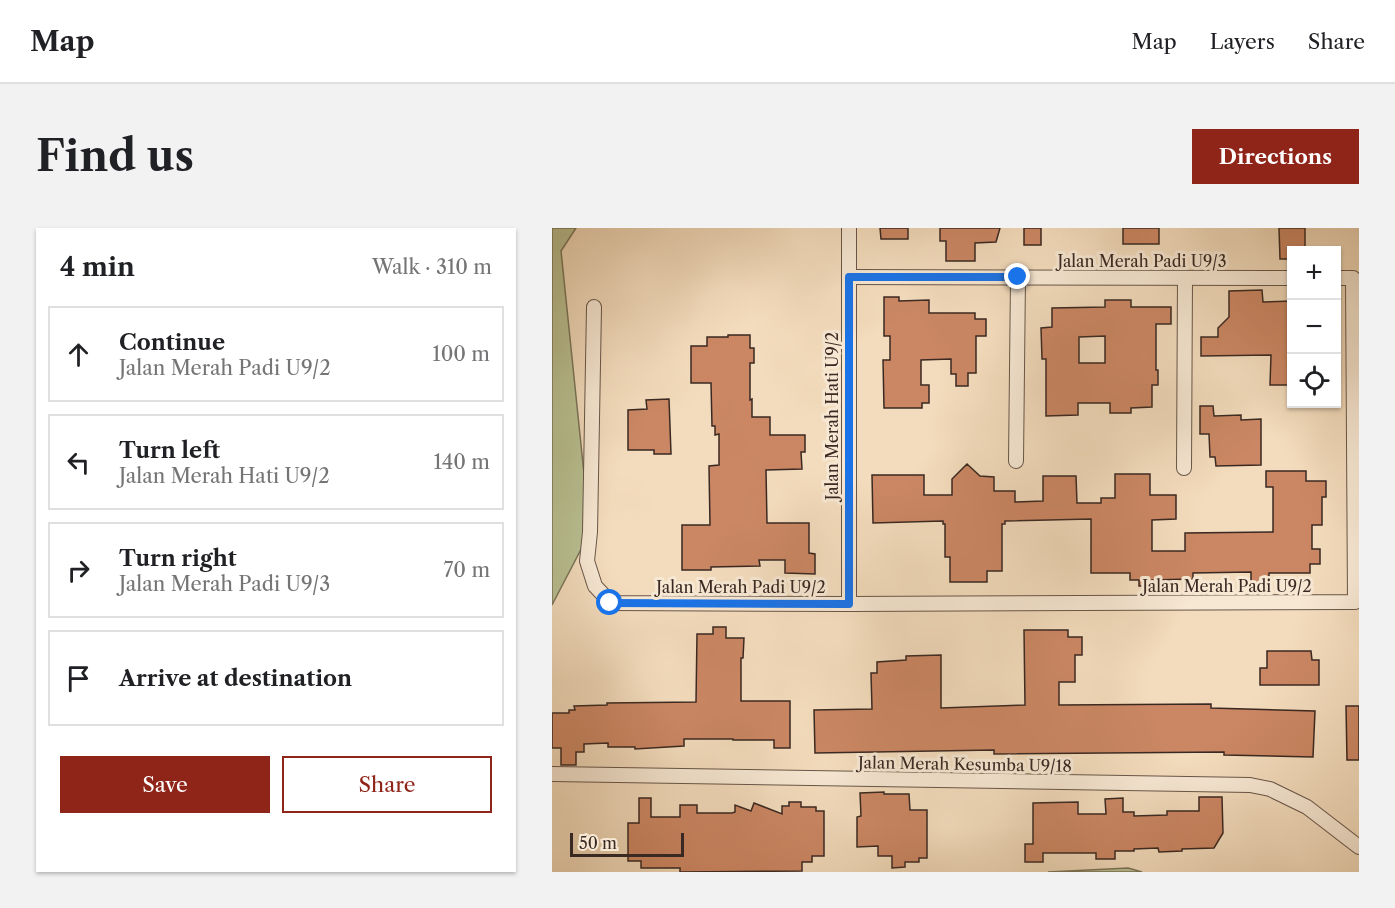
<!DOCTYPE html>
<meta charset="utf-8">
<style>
:root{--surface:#fff;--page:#f2f2f2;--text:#202124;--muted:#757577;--line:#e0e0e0;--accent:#8f2418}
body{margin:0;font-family:"Libre Caslon Text",serif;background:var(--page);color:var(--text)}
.controls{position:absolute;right:18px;top:18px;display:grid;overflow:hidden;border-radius:0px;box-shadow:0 2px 4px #0004}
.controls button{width:54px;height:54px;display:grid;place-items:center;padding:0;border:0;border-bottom:2px solid var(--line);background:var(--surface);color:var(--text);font:30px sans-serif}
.scale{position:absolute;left:18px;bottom:15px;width:114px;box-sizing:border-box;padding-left:6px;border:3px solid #3a2922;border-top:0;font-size:16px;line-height:21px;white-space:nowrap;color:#3a2922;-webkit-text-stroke:4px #f7e8d4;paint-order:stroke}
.stop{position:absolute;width:18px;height:18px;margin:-14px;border:4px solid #1a73e8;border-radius:50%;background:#fff}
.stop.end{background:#1a73e8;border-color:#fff;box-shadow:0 2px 6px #0008}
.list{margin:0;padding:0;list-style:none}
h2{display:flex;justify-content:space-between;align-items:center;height:78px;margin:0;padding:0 24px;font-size:26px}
h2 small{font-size:20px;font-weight:400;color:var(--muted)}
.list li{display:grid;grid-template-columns:39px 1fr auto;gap:18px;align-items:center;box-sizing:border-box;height:96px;margin:0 12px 12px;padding:0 12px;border:2px solid var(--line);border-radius:0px}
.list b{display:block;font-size:22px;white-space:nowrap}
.list p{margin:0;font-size:20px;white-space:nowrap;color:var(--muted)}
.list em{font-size:20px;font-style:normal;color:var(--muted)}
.actions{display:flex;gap:12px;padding:18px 24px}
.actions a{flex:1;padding:14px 0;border:2px solid var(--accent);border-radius:0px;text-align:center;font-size:21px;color:var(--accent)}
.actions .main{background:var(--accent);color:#fff}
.icon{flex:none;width:33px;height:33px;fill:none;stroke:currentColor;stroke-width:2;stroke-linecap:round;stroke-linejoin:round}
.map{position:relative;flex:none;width:807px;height:644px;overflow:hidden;border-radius:0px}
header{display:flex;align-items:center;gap:36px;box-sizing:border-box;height:84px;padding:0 30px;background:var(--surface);border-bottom:2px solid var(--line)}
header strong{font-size:28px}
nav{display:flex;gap:33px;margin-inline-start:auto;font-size:21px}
.intro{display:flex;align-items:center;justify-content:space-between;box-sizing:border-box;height:144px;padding:0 36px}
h1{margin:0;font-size:42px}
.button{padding:15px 27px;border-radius:0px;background:var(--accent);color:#fff;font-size:21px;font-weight:700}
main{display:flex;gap:36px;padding:0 36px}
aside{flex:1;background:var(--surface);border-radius:0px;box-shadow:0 2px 4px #0004}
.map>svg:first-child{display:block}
.green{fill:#b9c193;stroke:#7a755a;stroke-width:1.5}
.building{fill:#cb8764;stroke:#3a2922;stroke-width:1.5;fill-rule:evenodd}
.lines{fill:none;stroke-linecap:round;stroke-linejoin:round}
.street-casing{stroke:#685649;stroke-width:16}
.street{stroke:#f7e8d4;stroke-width:14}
.route{stroke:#1a73e8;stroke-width:8}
.labels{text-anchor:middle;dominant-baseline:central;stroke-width:6;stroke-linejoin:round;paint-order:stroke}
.street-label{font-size:16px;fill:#3a2922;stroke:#f7e8d4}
</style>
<header>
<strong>Map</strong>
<nav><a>Map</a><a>Layers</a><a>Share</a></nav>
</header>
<div class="intro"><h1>Find us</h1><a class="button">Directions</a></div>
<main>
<aside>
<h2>4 min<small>Walk · 310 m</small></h2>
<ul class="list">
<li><svg class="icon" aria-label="ahead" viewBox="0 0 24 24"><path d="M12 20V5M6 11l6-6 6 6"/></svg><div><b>Continue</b><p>Jalan Merah Padi U9/2</p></div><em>100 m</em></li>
<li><svg class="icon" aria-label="left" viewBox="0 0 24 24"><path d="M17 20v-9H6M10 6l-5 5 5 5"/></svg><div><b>Turn left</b><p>Jalan Merah Hati U9/2</p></div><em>140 m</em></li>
<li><svg class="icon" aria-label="right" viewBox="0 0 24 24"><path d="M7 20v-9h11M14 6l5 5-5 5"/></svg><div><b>Turn right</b><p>Jalan Merah Padi U9/3</p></div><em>70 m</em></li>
<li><svg class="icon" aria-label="arrive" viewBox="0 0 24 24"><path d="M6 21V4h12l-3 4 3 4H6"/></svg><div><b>Arrive at destination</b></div></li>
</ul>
<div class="actions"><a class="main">Save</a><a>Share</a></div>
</aside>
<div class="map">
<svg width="807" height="644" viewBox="0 0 807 644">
<rect width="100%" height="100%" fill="#f3dcbd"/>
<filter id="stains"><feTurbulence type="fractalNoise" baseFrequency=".00333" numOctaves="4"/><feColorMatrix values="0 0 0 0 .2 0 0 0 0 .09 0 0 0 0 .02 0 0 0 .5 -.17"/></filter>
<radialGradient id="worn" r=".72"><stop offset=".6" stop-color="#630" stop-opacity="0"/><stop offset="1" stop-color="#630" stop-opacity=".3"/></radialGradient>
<g class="green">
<path d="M 0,0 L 24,0 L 9,23 L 38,304 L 0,377 Z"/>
<path d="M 576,640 L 590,644 L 496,644 Z"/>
</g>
<g class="building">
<path d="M 328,0 L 356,0 L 356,11 L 329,11 Z"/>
<path d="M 388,0 L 448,0 L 444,14 L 423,15 L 423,33 L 394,33 L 394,13 L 388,13 Z"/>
<rect x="472" y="0" width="17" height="17"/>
<rect x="571" y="0" width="36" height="16"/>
<path d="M 727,0 L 753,0 L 753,22 L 740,22 L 740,31 L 728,31 Z"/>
<path d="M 710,62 L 711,74 L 740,73 L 740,157 L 718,157 L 719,127 L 649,128 L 649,109 L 666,109 L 666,100 L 677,89 L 677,63 Z"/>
<path d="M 332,69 L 347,69 L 347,73 L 377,72 L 377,85 L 423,85 L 423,91 L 434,91 L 434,108 L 424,108 L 424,145 L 416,145 L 416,158 L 404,158 L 404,146 L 399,146 L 399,131 L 369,132 L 369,157 L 377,157 L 377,175 L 370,175 L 370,180 L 332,180 L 331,132 L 338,132 L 338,108 L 332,108 Z"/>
<path d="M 553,72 L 579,72 L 579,79 L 619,79 L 619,96 L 604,96 L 604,142 L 606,142 L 606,157 L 600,157 L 600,179 L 579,180 L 579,185 L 558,185 L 558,175 L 526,175 L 526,187 L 494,188 L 494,131 L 490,131 L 489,100 L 500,99 L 500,80 L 553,79 ZM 553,108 L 553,135 L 527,135 L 527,109 Z"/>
<path d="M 176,107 L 198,107 L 198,120 L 202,120 L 202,135 L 198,135 L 198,172 L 200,171 L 200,189 L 218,189 L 218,207 L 253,207 L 253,224 L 249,224 L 250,241 L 214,242 L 215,295 L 257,295 L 257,325 L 263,326 L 263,346 L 233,345 L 233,332 L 207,332 L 208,338 L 159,339 L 159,342 L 130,342 L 130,297 L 158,297 L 157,238 L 167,237 L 167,206 L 163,207 L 163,198 L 160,198 L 159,155 L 139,155 L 139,118 L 155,118 L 155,109 L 176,109 Z"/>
<path d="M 117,171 L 119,226 L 102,226 L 102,222 L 76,222 L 76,182 L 95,181 L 94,172 Z"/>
<path d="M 648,178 L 661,178 L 662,188 L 689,187 L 689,192 L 709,191 L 709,237 L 664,238 L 663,229 L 658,229 L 657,206 L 648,206 Z"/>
<path d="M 415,236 L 428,248 L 442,249 L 442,263 L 463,263 L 463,274 L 491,273 L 491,248 L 524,248 L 525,275 L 549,275 L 549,270 L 563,270 L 563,246 L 598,246 L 598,267 L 624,267 L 624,291 L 600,292 L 600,323 L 633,323 L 633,305 L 721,304 L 721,259 L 714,259 L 714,243 L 754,243 L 754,253 L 774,253 L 774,269 L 770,269 L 770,297 L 760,297 L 760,321 L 768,321 L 768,336 L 758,336 L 758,345 L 717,345 L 717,354 L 699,354 L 699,344 L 641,345 L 641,351 L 600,352 L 600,358 L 587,358 L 587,352 L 578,352 L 578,345 L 539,345 L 539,291 L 453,293 L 453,296 L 450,296 L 450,343 L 435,343 L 435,354 L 398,354 L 398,329 L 393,329 L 393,296 L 391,296 L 391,293 L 321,295 L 320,247 L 372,247 L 372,267 L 400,267 L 400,251 Z"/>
<path d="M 161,399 L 174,399 L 174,410 L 192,410 L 191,430 L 189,430 L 189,473 L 238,473 L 238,520 L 222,520 L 222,512 L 181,512 L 181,511 L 132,511 L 132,518 L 83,521 L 83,519 L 56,519 L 56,515 L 32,516 L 32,524 L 24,524 L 24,537 L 9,537 L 9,520 L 0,520 L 0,485 L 17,485 L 17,482 L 23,482 L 22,478 L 55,477 L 55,475 L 144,474 L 145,406 L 161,406 Z"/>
<path d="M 472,402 L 516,402 L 516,409 L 530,409 L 530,427 L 523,427 L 523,454 L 507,454 L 507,477 L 659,476 L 659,480 L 763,483 L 761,529 L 672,527 L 672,524 L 442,526 L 442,522 L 263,525 L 262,482 L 320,481 L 319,445 L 325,445 L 325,434 L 354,432 L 354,428 L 389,427 L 389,480 L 473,477 Z"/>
<path d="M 715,423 L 759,423 L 760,432 L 767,432 L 767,457 L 708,457 L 708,440 L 715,440 Z"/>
<path d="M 794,478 L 807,478 L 807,532 L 795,532 Z"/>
<path d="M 332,564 L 332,566 L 357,566 L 358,582 L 375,582 L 375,630 L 367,630 L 367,634 L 353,634 L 353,639 L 340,640 L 340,628 L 326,628 L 326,618 L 305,619 L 305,589 L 309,588 L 308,565 Z"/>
<path d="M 647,569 L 670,569 L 671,605 L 662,620 L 630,621 L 630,623 L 607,624 L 606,620 L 582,621 L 582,623 L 563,623 L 563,631 L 544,631 L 544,625 L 491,625 L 491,634 L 473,634 L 473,616 L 481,616 L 481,575 L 526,574 L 526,586 L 554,586 L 553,571 L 571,570 L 571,584 L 582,584 L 582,588 L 615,587 L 615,583 L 647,583 Z"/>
<path d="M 87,570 L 99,570 L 99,589 L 128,589 L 128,577 L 145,577 L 145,585 L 180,585 L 183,584 L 183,577 L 199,583 L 202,575 L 230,586 L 230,578 L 237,578 L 237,574 L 249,574 L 249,579 L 264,579 L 264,583 L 272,583 L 272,628 L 260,628 L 260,634 L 250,634 L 250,643 L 128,644 L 128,640 L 89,640 L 89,633 L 76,633 L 76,595 L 87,595 Z"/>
</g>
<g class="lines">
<g class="street-casing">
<g id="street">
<path d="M 297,0 L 297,376"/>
<path d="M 297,49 L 740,50"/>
<path d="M 42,79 L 38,304 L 35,333 L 43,358 L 59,375 L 297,376 L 803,374 L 801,50 L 784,50"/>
<path d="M 464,233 L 466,49"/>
<path d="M 632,240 L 633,50"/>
<path d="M 0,546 L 698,557 L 718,561 L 755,579 L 807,619"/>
</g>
</g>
<use href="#street" class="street"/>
</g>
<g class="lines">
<path class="route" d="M 58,375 L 297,376 L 297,49 L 466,49"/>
</g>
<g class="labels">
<g class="street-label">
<text x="590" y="33">Jalan Merah Padi U9/3</text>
<text transform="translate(280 188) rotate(-90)">Jalan Merah Hati U9/2</text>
<text x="675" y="358">Jalan Merah Padi U9/2</text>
<text x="189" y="359">Jalan Merah Padi U9/2</text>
<text transform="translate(413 536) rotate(1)">Jalan Merah Kesumba U9/18</text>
</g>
</g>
<rect width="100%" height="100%" filter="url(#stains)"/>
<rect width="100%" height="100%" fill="url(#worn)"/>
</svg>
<div class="controls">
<button>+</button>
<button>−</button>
<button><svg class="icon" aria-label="locate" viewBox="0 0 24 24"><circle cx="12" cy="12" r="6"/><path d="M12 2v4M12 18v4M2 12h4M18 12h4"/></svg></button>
</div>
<div class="scale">50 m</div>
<div class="stop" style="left:58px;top:375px"></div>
<div class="stop end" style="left:466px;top:49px"></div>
</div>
</main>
